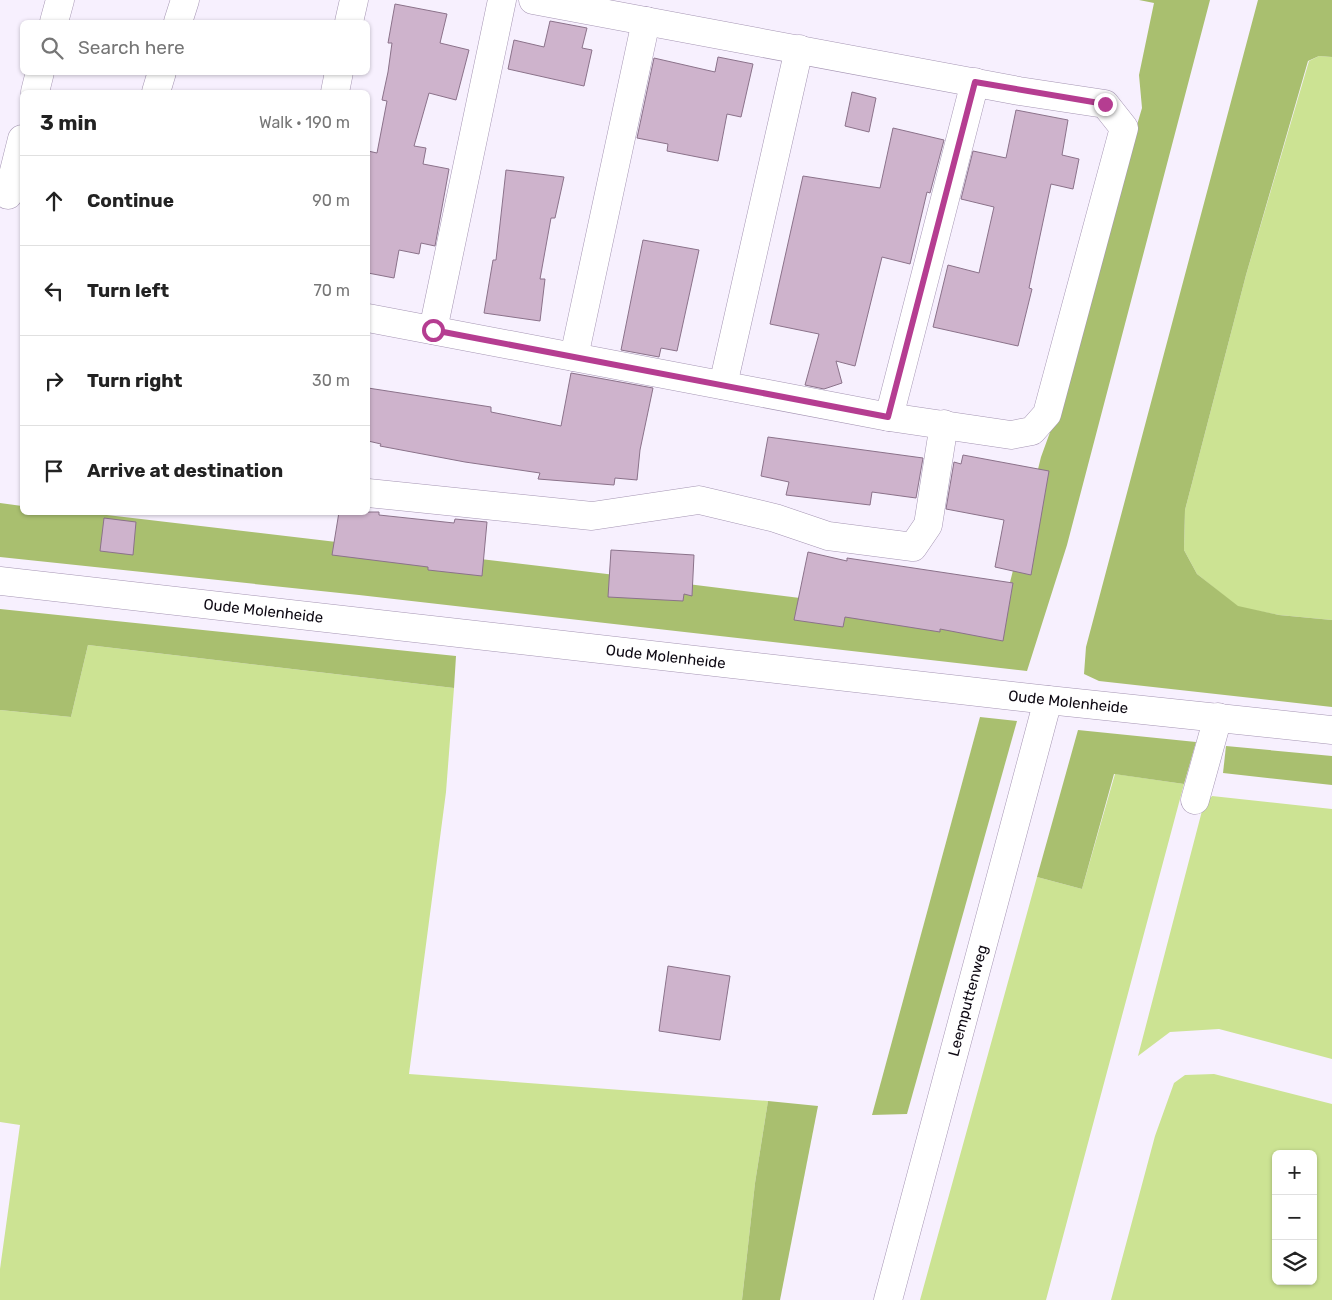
<!DOCTYPE html>
<meta charset="utf-8">
<style>
:root{--surface:#fff;--page:#f6f6f6;--text:#222;--muted:#767676;--line:#e0e0e0}
body{margin:0;font-family:Rubik,sans-serif;background:var(--page);color:var(--text)}
.controls{position:absolute;right:15px;bottom:15px;display:grid;overflow:hidden;border-radius:8px;box-shadow:0 1px 4px #0004}
.controls button{width:45px;height:45px;display:grid;place-items:center;padding:0;border:0;border-bottom:1px solid var(--line);background:var(--surface);color:var(--text);font:25px sans-serif}
.stop{position:absolute;width:15px;height:15px;margin:-11px;border:4px solid #b53d91;border-radius:50%;background:#fff}
.stop.end{background:#b53d91;border-color:#fff;box-shadow:0 1px 5px #0008}
.list{margin:0;padding:0;list-style:none}
h2{display:flex;justify-content:space-between;align-items:center;height:65px;margin:0;padding:0 20px;font-size:21px}
h2 small{font-size:16px;font-weight:400;color:var(--muted)}
.list li{display:grid;grid-template-columns:32px 1fr auto;gap:15px;align-items:center;box-sizing:border-box;height:90px;padding:0 20px;border-top:1px solid var(--line)}
.list b{display:block;font-size:19px;white-space:nowrap}
.list em{font-size:16px;font-style:normal;color:var(--muted)}
.icon{flex:none;width:28px;height:28px;fill:none;stroke:currentColor;stroke-width:2;stroke-linecap:round;stroke-linejoin:round}
.map{position:relative;flex:none;width:1332px;height:1300px;overflow:hidden}
.search{position:absolute;background:var(--surface);box-shadow:0 1px 4px #0004;left:20px;top:20px;width:350px;height:55px;display:flex;align-items:center;gap:12px;box-sizing:border-box;padding:0 18px;border-radius:8px;color:var(--muted);font-size:19px}
.panel{position:absolute;background:var(--surface);box-shadow:0 1px 4px #0004;left:20px;top:90px;width:350px;height:425px;border-radius:8px}
.map>svg:first-child{display:block}
.green{fill:#cce393;fill-rule:evenodd}
.forest{fill:#a9bf6f}
.building{fill:#ceb3cc;stroke:#8b728a}
.lines{fill:none;stroke-linecap:round;stroke-linejoin:round}
.minor-casing{stroke:#a595b3;stroke-width:29}
.minor{stroke:#fff;stroke-width:28}
.route{stroke:#b53d91;stroke-width:6}
.labels{text-anchor:middle;dominant-baseline:central;stroke-width:4;stroke-linejoin:round;paint-order:stroke}
.street-label{font-size:15px;fill:#0e0913;stroke:#f7f0fe}
</style>
<div class="map">
<svg width="1332" height="1300" viewBox="0 0 1332 1300">
<rect width="100%" height="100%" fill="#f7f0fe"/>
<g class="green">
<path d="M 1319,56 L 1332,57 L 1332,620 L 1279,615 L 1238,607 L 1197,574 L 1184,550 L 1185,510 L 1246,275 L 1309,61 Z"/>
<path d="M 88,645 L 454,688 L 446,792 L 409,1074 L 768,1101 L 755,1183 L 742,1300 L 0,1300 L 0,1269 L 20,1125 L 0,1122 L 0,710 L 71,717 Z"/>
<path d="M 1115,774 L 1184,784 L 1046,1300 L 920,1300 L 1037,877 L 1082,889 Z"/>
<path d="M 1212,796 L 1332,809 L 1332,1059 L 1219,1029 L 1170,1032 L 1138,1056 L 1203,807 Z"/>
<path d="M 1214,1074 L 1332,1104 L 1332,1300 L 1111,1300 L 1155,1136 L 1174,1083 L 1185,1075 ZM 1276,1154 L 1313,1154 L 1313,1281 L 1276,1281 Z"/>
</g>
<g class="forest">
<path d="M 1139,0 L 1210,0 L 1067,545 L 1027,671 L 359,595 L 0,557 L 0,503 L 22,506 L 22,512 L 81,512 L 124,517 L 607,574 L 1000,623 L 1041,457 L 1053,424 L 1070,352 L 1142,108 L 1139,75 L 1154,3 Z"/>
<path d="M 1258,0 L 1332,0 L 1332,57 L 1319,56 L 1308,61 L 1246,275 L 1185,510 L 1184,550 L 1197,574 L 1238,606 L 1279,615 L 1332,620 L 1332,707 L 1099,681 L 1084,674 L 1086,647 Z"/>
<path d="M 0,609 L 456,656 L 454,688 L 88,645 L 71,717 L 0,710 Z"/>
<path d="M 980,717 L 1017,721 L 907,1114 L 872,1115 Z"/>
<path d="M 1078,730 L 1196,742 L 1184,784 L 1114,774 L 1082,889 L 1037,877 Z"/>
<path d="M 1226,746 L 1332,756 L 1332,785 L 1223,773 Z"/>
<path d="M 768,1101 L 818,1106 L 780,1300 L 742,1300 L 755,1183 Z"/>
</g>
<g class="building">
<path d="M 395,4 L 447,14 L 440,43 L 469,50 L 456,100 L 429,93 L 414,146 L 426,148 L 423,164 L 449,169 L 435,246 L 421,243 L 419,254 L 399,250 L 394,278 L 368,273 L 368,151 L 377,153 L 387,101 L 382,100 L 388,72 L 392,43 L 388,43 Z"/>
<path d="M 550,21 L 587,28 L 582,48 L 592,50 L 584,86 L 508,69 L 514,40 L 544,47 Z"/>
<path d="M 718,57 L 753,64 L 741,117 L 727,114 L 718,161 L 667,151 L 668,144 L 637,138 L 654,58 L 715,72 Z"/>
<path d="M 852,92 L 876,98 L 869,132 L 845,126 Z"/>
<path d="M 1016,110 L 1068,120 L 1062,155 L 1079,159 L 1073,189 L 1051,184 L 1029,288 L 1032,289 L 1018,346 L 933,327 L 948,265 L 979,273 L 994,207 L 961,199 L 973,151 L 1006,158 Z"/>
<path d="M 893,128 L 944,140 L 930,193 L 927,192 L 910,264 L 882,257 L 855,366 L 836,361 L 842,383 L 824,389 L 805,385 L 819,334 L 770,324 L 803,176 L 880,188 Z"/>
<path d="M 506,170 L 564,177 L 555,218 L 551,218 L 540,279 L 545,279 L 540,321 L 484,313 L 493,260 L 496,260 Z"/>
<path d="M 643,240 L 699,250 L 677,351 L 661,348 L 659,357 L 621,350 Z"/>
<path d="M 571,373 L 653,388 L 640,450 L 637,480 L 615,478 L 614,485 L 538,479 L 540,473 L 465,462 L 380,446 L 381,444 L 368,441 L 368,388 L 491,407 L 491,412 L 561,426 Z"/>
<path d="M 768,437 L 923,458 L 916,498 L 872,492 L 870,505 L 786,495 L 789,482 L 761,476 Z"/>
<path d="M 963,455 L 1049,471 L 1031,575 L 995,567 L 1004,520 L 946,509 L 954,462 L 961,464 Z"/>
<path d="M 339,512 L 379,512 L 379,515 L 454,523 L 455,519 L 487,522 L 482,576 L 428,570 L 428,567 L 332,555 Z"/>
<path d="M 104,518 L 136,522 L 133,555 L 100,551 Z"/>
<path d="M 611,550 L 694,555 L 692,596 L 684,594 L 683,601 L 608,597 Z"/>
<path d="M 808,552 L 847,561 L 847,558 L 1013,583 L 1003,641 L 940,629 L 940,632 L 845,617 L 843,627 L 794,620 Z"/>
<path d="M 668,966 L 730,976 L 720,1040 L 659,1031 Z"/>
</g>
<g class="lines">
<g class="minor-casing">
<g id="minor">
<path d="M 54,22 L 60,0"/>
<path d="M 178,22 L 185,0"/>
<path d="M 349,22 L 354,0"/>
<path d="M 35,92 L 40,72"/>
<path d="M 156,92 L 162,72"/>
<path d="M 335,92 L 339,72"/>
<path d="M 8,195 L 22,139"/>
<path d="M 368,318 L 889,417 L 1011,435 L 1032,431 L 1047,414 L 1124,128 L 1105,104 L 1019,91 L 533,0"/>
<path d="M 433,330 L 502,0"/>
<path d="M 574,357 L 646,21"/>
<path d="M 723,385 L 799,49"/>
<path d="M 889,417 L 975,82"/>
<path d="M 368,493 L 592,516 L 699,500 L 775,518 L 828,536 L 913,547 L 928,525 L 944,424"/>
<path id="s1" d="M 0,581 L 1048,700 L 1332,730"/>
<path d="M 1195,800 L 1218,717"/>
<path id="s2" d="M 888,1300 L 1048,700"/>
</g>
</g>
<use href="#minor" class="minor"/>
</g>
<g class="lines">
<path class="route" d="M 433,330 L 888,417 L 975,82 L 1105,104"/>
</g>
<g class="labels">
<g class="street-label">
<text stroke="none"><textPath href="#s1" startOffset="265">Oude Molenheide</textPath></text>
<text stroke="none"><textPath href="#s1" startOffset="670">Oude Molenheide</textPath></text>
<text stroke="none"><textPath href="#s1" startOffset="1075">Oude Molenheide</textPath></text>
<text stroke="none"><textPath href="#s2" startOffset="310">Leemputtenweg</textPath></text>
</g>
</g>
</svg>
<div class="controls">
<button>+</button>
<button>−</button>
<button><svg class="icon" aria-label="layers" viewBox="0 0 24 24"><path d="M12 4l9 5-9 5-9-5zM3 14l9 5 9-5"/></svg></button>
</div>
<div class="stop" style="left:433px;top:330px"></div>
<div class="stop end" style="left:1105px;top:104px"></div>
<div class="search"><svg class="icon" aria-label="search" viewBox="0 0 24 24"><circle cx="10" cy="10" r="6"/><path d="M15 15l6 6"/></svg>Search here</div>
<section class="panel">
<h2>3 min<small>Walk · 190 m</small></h2>
<ul class="list">
<li><svg class="icon" aria-label="ahead" viewBox="0 0 24 24"><path d="M12 20V5M6 11l6-6 6 6"/></svg><div><b>Continue</b></div><em>90 m</em></li>
<li><svg class="icon" aria-label="left" viewBox="0 0 24 24"><path d="M17 20v-9H6M10 6l-5 5 5 5"/></svg><div><b>Turn left</b></div><em>70 m</em></li>
<li><svg class="icon" aria-label="right" viewBox="0 0 24 24"><path d="M7 20v-9h11M14 6l5 5-5 5"/></svg><div><b>Turn right</b></div><em>30 m</em></li>
<li><svg class="icon" aria-label="arrive" viewBox="0 0 24 24"><path d="M6 21V4h12l-3 4 3 4H6"/></svg><div><b>Arrive at destination</b></div></li>
</ul>
</section>
</div>
